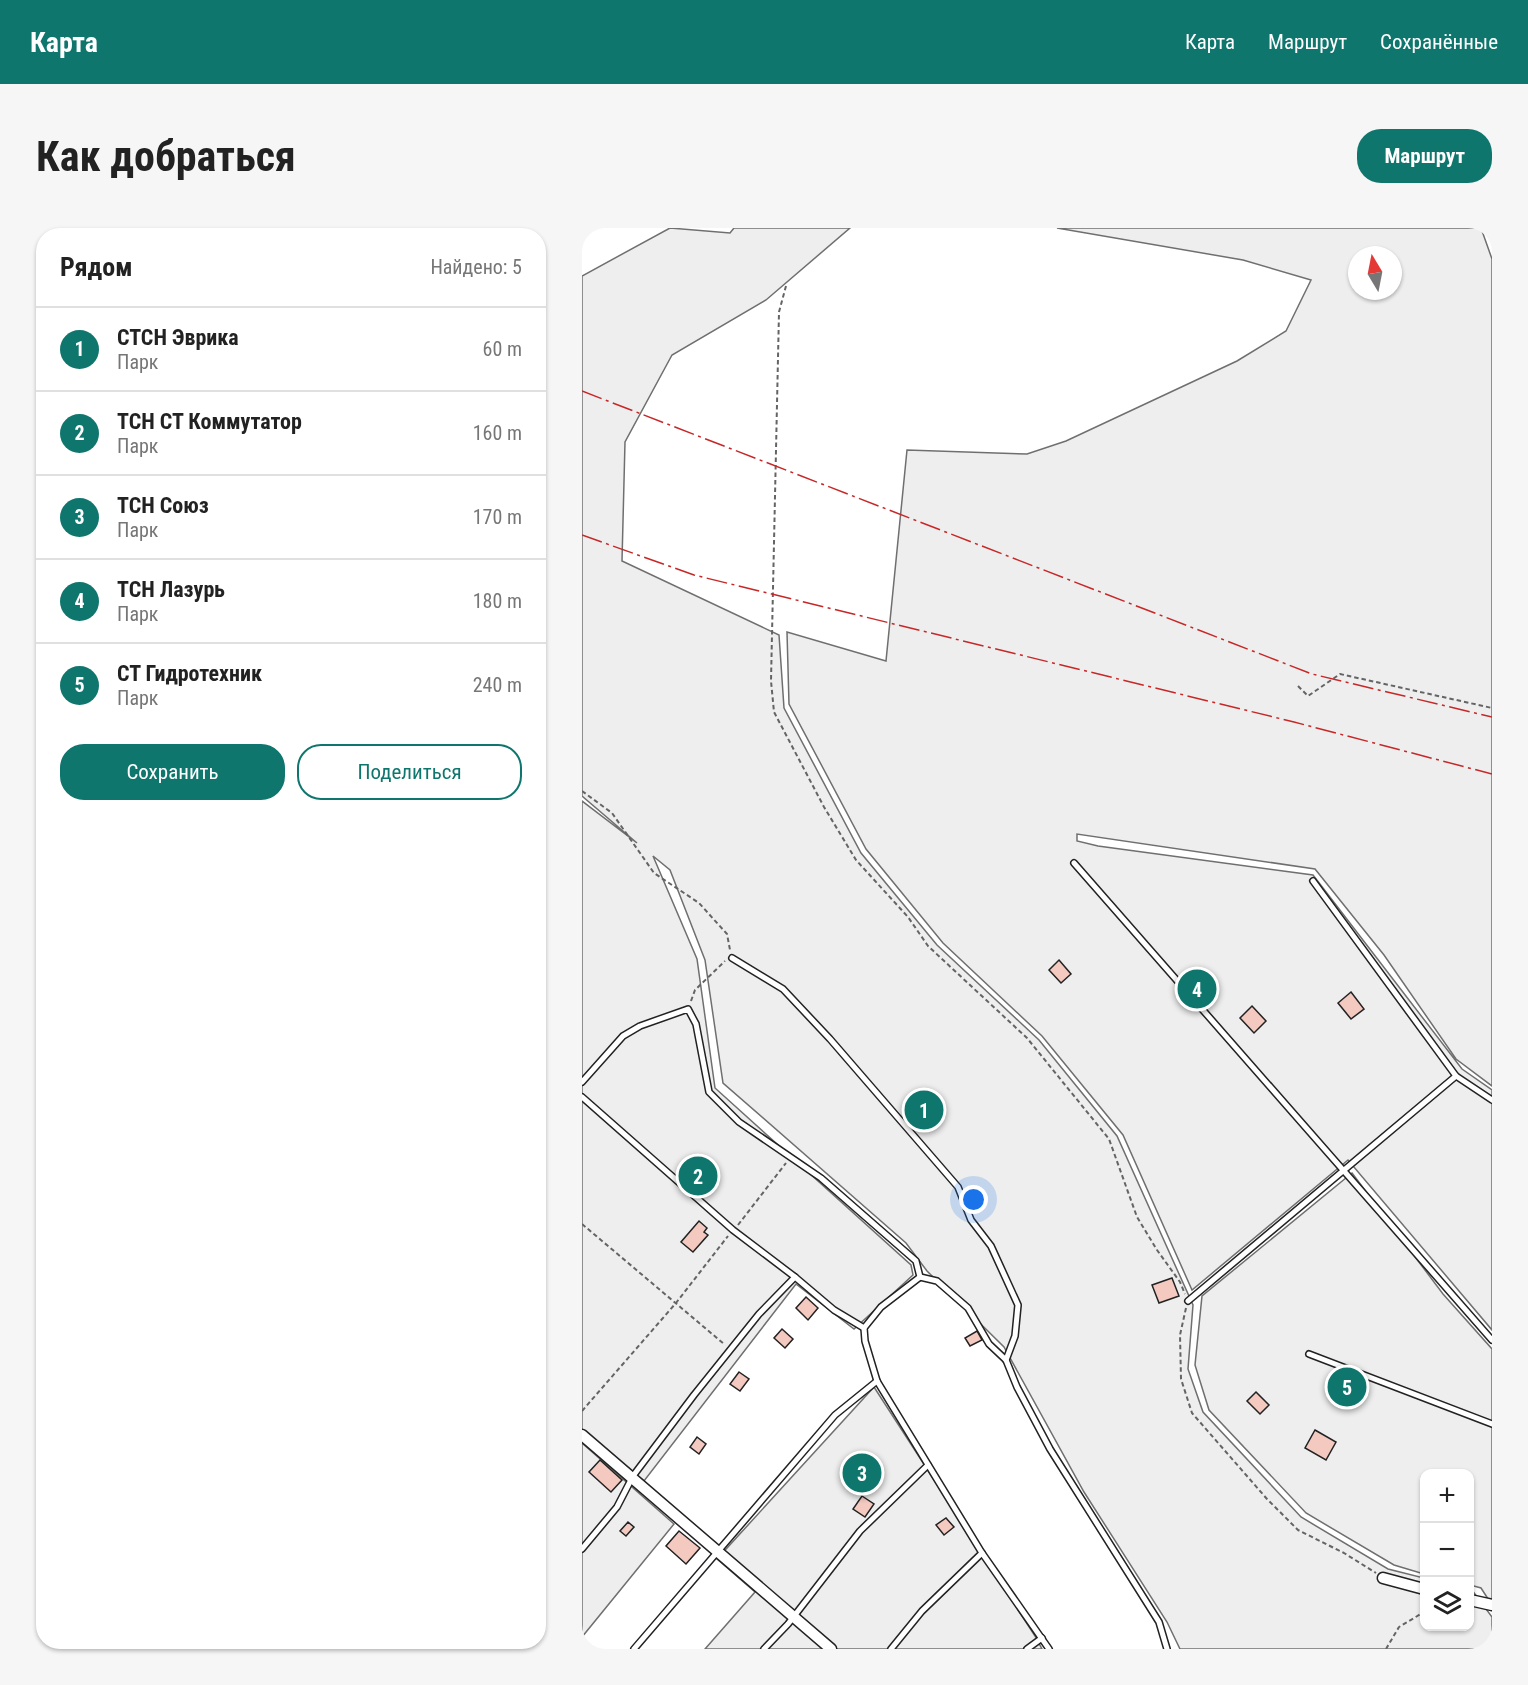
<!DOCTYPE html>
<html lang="ru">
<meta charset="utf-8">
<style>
:root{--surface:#fff;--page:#f6f6f6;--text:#222;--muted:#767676;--line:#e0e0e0;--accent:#0f766e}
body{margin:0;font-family:"Roboto Condensed",sans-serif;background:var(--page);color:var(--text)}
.controls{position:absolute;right:18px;bottom:18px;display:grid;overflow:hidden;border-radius:12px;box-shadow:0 2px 4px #0004}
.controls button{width:54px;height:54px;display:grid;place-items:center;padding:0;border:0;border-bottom:2px solid var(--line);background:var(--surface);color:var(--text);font:30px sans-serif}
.compass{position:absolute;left:766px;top:18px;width:54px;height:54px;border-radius:50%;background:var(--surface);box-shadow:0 2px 4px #0004;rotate:350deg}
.you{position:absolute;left:392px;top:972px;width:21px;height:21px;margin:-15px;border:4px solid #fff;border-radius:50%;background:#1a73e8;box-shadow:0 0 0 9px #1a73e833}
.badge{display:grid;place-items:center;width:39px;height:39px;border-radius:50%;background:var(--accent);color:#fff;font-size:20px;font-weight:700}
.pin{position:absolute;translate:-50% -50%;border:3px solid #fff;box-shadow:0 2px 6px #0006}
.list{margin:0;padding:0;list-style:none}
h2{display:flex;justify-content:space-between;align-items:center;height:78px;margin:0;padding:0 24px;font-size:26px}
h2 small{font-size:20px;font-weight:400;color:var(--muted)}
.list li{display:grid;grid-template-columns:39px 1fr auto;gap:18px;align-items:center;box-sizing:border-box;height:84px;padding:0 24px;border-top:2px solid var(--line)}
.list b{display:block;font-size:22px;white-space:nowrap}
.list p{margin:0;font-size:20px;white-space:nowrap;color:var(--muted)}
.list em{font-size:20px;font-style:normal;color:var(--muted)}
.actions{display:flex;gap:12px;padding:18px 24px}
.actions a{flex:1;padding:14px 0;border:2px solid var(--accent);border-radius:24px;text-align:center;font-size:21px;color:var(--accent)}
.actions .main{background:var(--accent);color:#fff}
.icon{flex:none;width:33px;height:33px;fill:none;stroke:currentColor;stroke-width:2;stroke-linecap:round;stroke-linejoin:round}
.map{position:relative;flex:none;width:910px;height:1421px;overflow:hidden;border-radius:24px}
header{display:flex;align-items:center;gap:36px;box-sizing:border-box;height:84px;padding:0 30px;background:var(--accent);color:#fff}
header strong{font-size:28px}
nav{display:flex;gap:33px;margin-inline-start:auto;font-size:21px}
.intro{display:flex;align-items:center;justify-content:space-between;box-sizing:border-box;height:144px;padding:0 36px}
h1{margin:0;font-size:42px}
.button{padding:15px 27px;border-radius:24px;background:var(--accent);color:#fff;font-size:21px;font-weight:700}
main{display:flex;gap:36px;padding:0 36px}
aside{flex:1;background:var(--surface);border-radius:24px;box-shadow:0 2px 4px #0004}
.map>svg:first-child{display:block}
.green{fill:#eee;stroke:#6f6f6f;stroke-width:1.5;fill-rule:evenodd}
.building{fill:#f3c9c0;stroke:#222;stroke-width:1.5}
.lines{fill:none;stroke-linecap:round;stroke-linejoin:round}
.service-casing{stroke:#222;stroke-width:8}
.minor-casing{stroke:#222;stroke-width:13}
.path{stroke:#646464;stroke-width:2;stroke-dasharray:4.5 3;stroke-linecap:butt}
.service{stroke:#fff;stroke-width:5}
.minor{stroke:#fff;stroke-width:10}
.power{stroke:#c62828;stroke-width:1.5;stroke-dasharray:21 4.5 3 4.5;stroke-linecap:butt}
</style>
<header>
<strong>Карта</strong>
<nav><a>Карта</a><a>Маршрут</a><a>Сохранённые</a></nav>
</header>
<div class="intro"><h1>Как добраться</h1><a class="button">Маршрут</a></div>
<main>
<aside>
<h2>Рядом<small>Найдено: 5</small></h2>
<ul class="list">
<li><span class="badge">1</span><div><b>СТСН Эврика</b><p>Парк</p></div><em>60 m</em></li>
<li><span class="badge">2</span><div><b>ТСН СТ Коммутатор</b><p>Парк</p></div><em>160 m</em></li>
<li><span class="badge">3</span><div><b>ТСН Союз</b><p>Парк</p></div><em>170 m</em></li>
<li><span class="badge">4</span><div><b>ТСН Лазурь</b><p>Парк</p></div><em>180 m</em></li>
<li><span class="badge">5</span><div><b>СТ Гидротехник</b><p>Парк</p></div><em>240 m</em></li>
</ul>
<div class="actions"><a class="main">Сохранить</a><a>Поделиться</a></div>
</aside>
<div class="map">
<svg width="910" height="1421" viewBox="0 0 910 1421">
<rect width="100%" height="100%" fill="#fff"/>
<g class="green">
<path d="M 88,0 L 148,5 L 152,0 L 268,0 L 184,72 L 90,127 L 43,214 L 40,333 L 197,407 L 202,480 L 279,625 L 355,717 L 457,812 L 535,908 L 611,1077 L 606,1141 L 621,1184 L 719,1289 L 806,1341 L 842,1350 L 842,1398 L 888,1398 L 888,1361 L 890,1362 L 910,1389 L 910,1421 L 598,1421 L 585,1394 L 502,1264 L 422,1119 L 345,1043 L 324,1015 L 141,855 L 123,732 L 88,642 L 71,628 L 115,731 L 133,860 L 329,1037 L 331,1047 L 272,1101 L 214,1056 L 62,1253 L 0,1202 L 0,573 L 55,615 L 0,568 L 0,48 Z"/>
<path d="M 475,0 L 899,0 L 910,31 L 910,858 L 874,831 L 802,727 L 733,641 L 495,606 L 495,613 L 516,618 L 731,647 L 880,841 L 910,862 L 910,1102 L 766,932 L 610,1062 L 541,907 L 460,808 L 361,715 L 284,621 L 207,476 L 205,404 L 304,433 L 325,222 L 445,226 L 484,213 L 655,133 L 704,103 L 729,52 L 661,32 ZM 775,27 L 811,27 L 811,63 L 775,63 Z"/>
<path d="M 770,945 L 861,1066 L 910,1121 L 910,1377 L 899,1360 L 888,1357 L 888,1246 L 842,1246 L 842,1346 L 812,1337 L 724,1285 L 627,1182 L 613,1137 L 620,1068 Z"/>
<path d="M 292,1159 L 453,1408 L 460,1421 L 123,1421 L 173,1364 L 135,1331 Z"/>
<path d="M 0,1215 L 92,1296 L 0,1409 Z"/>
</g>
<g class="building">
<path d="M 477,732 L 489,746 L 479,755 L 467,742 Z"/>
<path d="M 769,764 L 782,781 L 769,791 L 756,775 Z"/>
<path d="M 670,778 L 684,793 L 672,805 L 658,790 Z"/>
<path d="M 117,993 L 125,1000 L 122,1004 L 126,1007 L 111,1024 L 99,1014 Z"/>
<path d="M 590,1050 L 597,1068 L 577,1075 L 570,1057 Z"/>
<path d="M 224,1069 L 236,1080 L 226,1092 L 214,1080 Z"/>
<path d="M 200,1101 L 211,1111 L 203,1120 L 192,1110 Z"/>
<path d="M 395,1103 L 400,1112 L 388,1118 L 383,1110 Z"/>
<path d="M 157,1144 L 167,1151 L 158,1163 L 148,1156 Z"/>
<path d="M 674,1164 L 687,1177 L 678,1186 L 665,1173 Z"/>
<path d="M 733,1202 L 754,1214 L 744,1232 L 723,1220 Z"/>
<path d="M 115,1209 L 124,1216 L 117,1226 L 108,1219 Z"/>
<path d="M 18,1232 L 40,1252 L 29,1264 L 7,1244 Z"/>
<path d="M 280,1268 L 292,1276 L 283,1289 L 271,1281 Z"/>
<path d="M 364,1290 L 372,1299 L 362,1307 L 354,1297 Z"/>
<path d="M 46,1294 L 52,1299 L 44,1308 L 38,1303 Z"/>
<path d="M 97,1303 L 118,1320 L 104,1336 L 84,1318 Z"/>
</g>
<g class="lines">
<g class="service-casing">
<g id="service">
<path d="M 492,635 L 910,1112"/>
<path d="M 731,653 L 874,848 L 910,872"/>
<path d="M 150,730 L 201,761 L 248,811 L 376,959 L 389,992 L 409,1018 L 436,1077 L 433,1108 L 424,1132"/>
<path d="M 0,854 L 41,808 L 58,798 L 106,781 L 114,796 L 127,864 L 157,894 L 239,950 L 334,1033 L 338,1049 L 299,1079 L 282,1100 L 283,1113 L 295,1153 L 400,1325 L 467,1421"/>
<path d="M 0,869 L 151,1002 L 213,1049"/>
<path d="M 338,1049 L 355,1053 L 386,1080 L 407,1116 L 424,1132 L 435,1159 L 468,1221 L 577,1394 L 585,1421"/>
<path d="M 606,1073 L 874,848"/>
<path d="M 727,1126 L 910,1196"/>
<path d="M 0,1321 L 35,1279 L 51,1248 L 112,1167 L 177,1086 L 213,1049 L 252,1082 L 282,1100"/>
<path d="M 52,1421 L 253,1187 L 295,1153"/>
<path d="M 182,1421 L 206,1396 L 278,1303 L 346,1237"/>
<path d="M 309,1421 L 340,1383 L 400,1325"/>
<path d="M 445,1421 L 460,1410"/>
</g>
</g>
<g class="minor-casing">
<g id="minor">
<path d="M 0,1207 L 249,1421"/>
<path d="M 801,1350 L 842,1361"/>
<path d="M 888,1372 L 910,1377"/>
</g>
</g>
<g class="path">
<path d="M 204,58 L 197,84 L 189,453 L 192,484 L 242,579 L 274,632 L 326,689 L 346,718 L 445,810 L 527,911 L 555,989 L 575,1022 L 598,1054 L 603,1066"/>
<path d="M 716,458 L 726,468 L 758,446 L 910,480"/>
<path d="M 0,563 L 30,585 L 72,645 L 117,675 L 145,706 L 148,722"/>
<path d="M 109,773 L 113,762 L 143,733"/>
<path d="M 0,996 L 142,1116"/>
<path d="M 156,997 L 204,935"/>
<path d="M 604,1080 L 598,1107 L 599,1151 L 610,1185 L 685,1271 L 716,1302 L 762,1325 L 794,1345"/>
<path d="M 0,1183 L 94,1075 L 146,1008"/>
<path d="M 804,1421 L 817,1399 L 842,1384"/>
</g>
<use href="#service" class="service"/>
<use href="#minor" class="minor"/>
<g class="power">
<path d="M 0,163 L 730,446 L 910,489"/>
<path d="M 0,307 L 112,347 L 712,494 L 910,546"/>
</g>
</g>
</svg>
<div class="controls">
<button>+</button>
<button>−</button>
<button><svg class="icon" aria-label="layers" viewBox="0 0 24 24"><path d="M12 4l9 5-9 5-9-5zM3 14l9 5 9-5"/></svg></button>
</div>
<svg class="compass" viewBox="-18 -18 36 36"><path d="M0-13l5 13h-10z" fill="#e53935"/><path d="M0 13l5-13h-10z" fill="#767676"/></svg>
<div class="you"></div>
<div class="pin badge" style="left:342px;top:882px">1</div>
<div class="pin badge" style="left:116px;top:948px">2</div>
<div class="pin badge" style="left:280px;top:1245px">3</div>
<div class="pin badge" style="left:615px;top:761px">4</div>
<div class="pin badge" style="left:765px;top:1159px">5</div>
</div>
</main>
